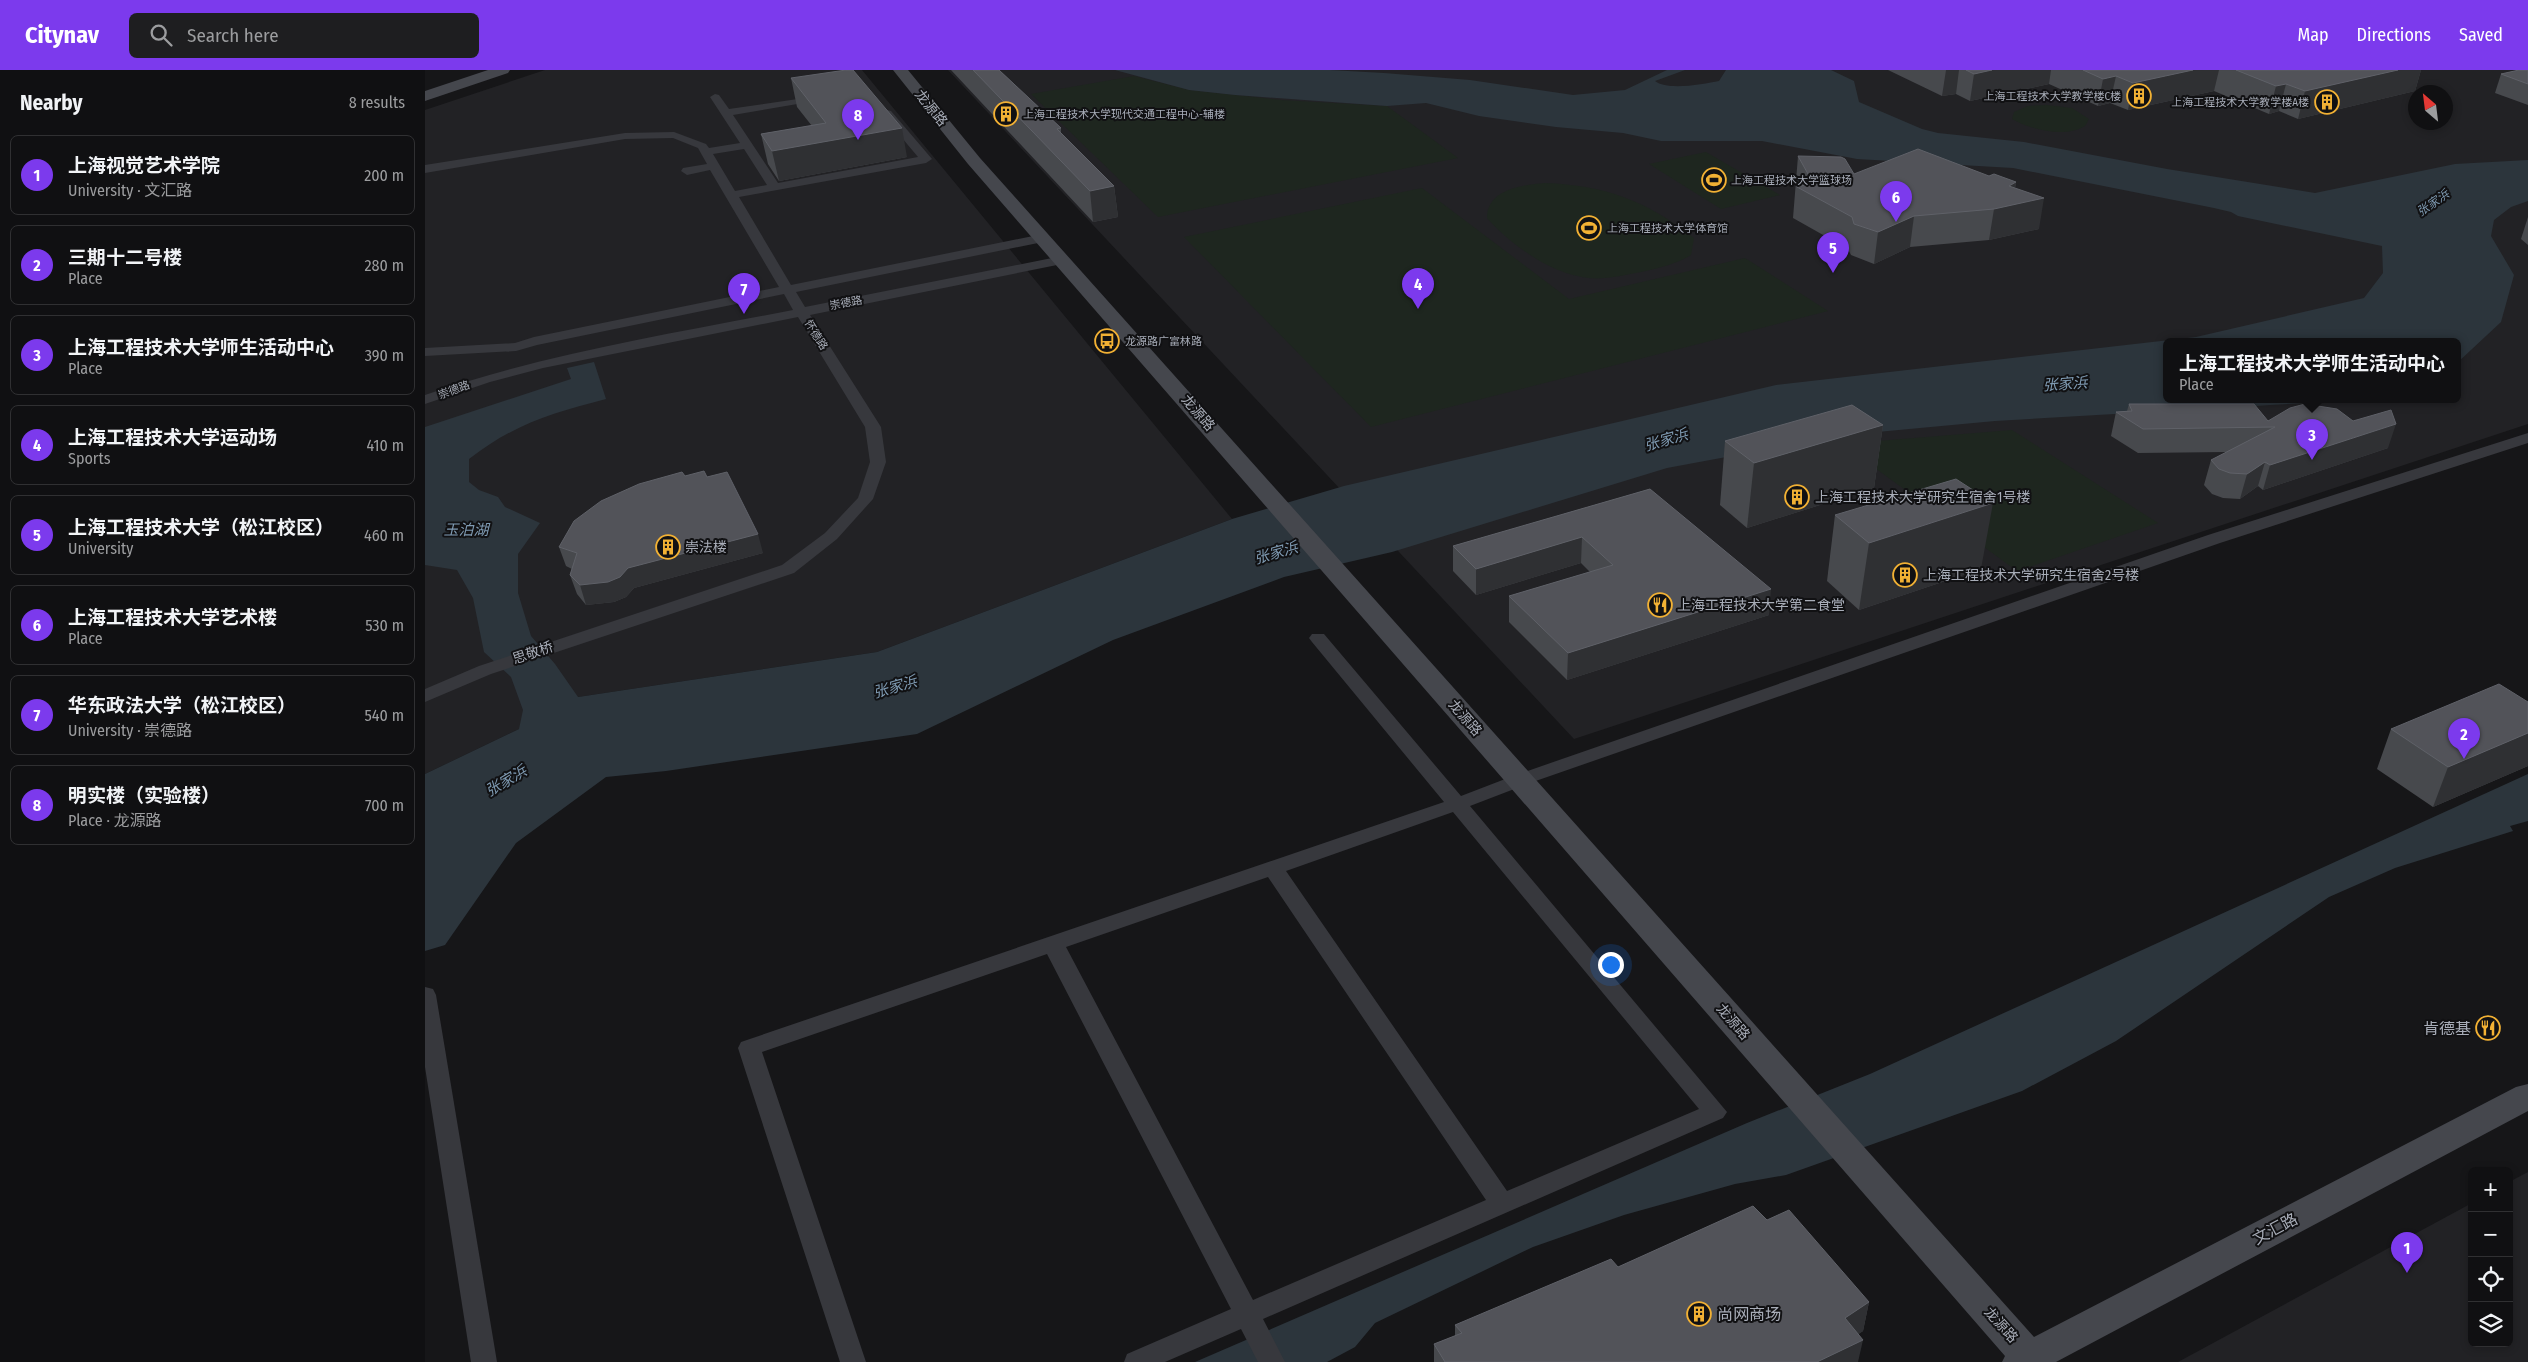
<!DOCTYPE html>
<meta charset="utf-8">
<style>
:root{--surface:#101012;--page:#1e1e20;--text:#f1f3f6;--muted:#9c9d9f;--line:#303032;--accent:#7c3aed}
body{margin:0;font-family:"Fira Sans Condensed","Noto Sans SC",sans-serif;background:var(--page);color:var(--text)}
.controls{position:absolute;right:15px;bottom:15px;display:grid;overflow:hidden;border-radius:8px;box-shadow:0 2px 8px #0003}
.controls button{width:45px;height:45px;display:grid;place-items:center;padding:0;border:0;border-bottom:1px solid var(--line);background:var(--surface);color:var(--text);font:25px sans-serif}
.compass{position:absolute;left:1983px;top:15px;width:45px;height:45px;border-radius:50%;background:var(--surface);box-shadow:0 2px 8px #0003;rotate:332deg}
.you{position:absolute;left:1185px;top:894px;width:18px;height:18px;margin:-12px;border:4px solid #fff;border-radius:50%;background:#1a73e8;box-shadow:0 0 0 8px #1a73e833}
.badge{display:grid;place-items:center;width:32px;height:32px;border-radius:50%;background:var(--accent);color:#fff;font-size:16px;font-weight:700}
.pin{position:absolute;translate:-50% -41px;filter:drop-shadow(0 1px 2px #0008)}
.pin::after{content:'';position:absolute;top:26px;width:18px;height:15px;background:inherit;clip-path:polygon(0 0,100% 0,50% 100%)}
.popup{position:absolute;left:1738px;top:268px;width:298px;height:65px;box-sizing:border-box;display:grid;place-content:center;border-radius:8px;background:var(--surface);filter:drop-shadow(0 1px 4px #0005);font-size:16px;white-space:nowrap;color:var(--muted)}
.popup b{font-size:19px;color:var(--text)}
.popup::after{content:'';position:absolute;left:50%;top:100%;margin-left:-10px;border:10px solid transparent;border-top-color:var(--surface)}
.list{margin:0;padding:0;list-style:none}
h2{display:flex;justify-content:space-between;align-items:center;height:65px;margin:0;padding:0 20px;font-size:21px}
h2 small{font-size:16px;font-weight:400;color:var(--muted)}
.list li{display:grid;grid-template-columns:32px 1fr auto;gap:15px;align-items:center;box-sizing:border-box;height:80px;margin:0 10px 10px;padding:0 10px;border:1px solid var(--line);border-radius:8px}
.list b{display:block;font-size:19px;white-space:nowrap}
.list p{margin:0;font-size:16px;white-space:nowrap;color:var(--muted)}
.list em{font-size:16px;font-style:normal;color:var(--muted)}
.icon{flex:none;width:28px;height:28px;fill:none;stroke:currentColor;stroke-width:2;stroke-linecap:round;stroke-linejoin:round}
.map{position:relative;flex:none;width:2103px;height:1292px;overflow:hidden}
header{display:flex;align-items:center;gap:30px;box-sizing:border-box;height:70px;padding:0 25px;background:var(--accent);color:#fff}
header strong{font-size:24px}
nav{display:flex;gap:28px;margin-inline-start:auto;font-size:18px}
.search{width:350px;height:45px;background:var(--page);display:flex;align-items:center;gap:12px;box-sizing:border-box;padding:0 18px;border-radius:8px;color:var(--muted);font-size:19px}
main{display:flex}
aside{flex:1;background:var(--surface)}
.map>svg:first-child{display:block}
.built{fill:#222225;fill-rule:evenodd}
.green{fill:#1e261f}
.water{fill:#2c353c}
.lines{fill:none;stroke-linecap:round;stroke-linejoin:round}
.street{fill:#37383d;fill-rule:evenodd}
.secondary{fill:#45474d;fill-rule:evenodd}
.wall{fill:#47494d}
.shaded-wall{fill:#2f3033}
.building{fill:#525359;stroke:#5f6168}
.labels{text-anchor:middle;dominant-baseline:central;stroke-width:4;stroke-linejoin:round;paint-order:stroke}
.far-poi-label{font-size:11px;fill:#a8adb8;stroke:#111113;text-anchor:start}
.far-street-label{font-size:11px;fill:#a8adb8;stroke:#111113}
.far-water-label{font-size:12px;font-style:italic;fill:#7f9bb3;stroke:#111113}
.street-label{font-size:14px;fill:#a8adb8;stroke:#111113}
.poi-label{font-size:14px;fill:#a8adb8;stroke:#111113;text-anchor:start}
.water-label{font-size:15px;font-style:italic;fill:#7f9bb3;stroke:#111113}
.near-poi-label{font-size:16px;fill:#a8adb8;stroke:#111113;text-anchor:end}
.near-street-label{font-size:16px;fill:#a8adb8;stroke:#111113}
</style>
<header>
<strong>Citynav</strong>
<div class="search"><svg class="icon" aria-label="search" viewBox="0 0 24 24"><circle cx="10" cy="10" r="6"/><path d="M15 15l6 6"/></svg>Search here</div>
<nav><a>Map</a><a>Directions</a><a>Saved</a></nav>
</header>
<main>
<aside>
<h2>Nearby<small>8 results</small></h2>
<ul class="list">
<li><span class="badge">1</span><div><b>上海视觉艺术学院</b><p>University · 文汇路</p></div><em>200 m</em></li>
<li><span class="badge">2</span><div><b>三期十二号楼</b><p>Place</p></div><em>280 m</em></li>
<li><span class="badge">3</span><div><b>上海工程技术大学师生活动中心</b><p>Place</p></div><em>390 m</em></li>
<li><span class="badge">4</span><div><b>上海工程技术大学运动场</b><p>Sports</p></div><em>410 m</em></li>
<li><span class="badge">5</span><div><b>上海工程技术大学（松江校区）</b><p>University</p></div><em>460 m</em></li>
<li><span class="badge">6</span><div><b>上海工程技术大学艺术楼</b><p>Place</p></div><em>530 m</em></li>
<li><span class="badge">7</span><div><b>华东政法大学（松江校区）</b><p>University · 崇德路</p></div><em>540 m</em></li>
<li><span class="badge">8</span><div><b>明实楼（实验楼）</b><p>Place · 龙源路</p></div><em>700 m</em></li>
</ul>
</aside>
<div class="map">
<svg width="2103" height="1292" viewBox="0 0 2103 1292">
<rect width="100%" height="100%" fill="#161618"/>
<g class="built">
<path d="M 120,0 L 437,0 L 807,449 L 452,582 L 153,627 L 94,659 L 0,704 L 0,40 Z"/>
<path d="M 523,0 L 2103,0 L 2103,354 L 1149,669 ZM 1990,22 L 2020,22 L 2020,52 L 1990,52 ZM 1742,271 L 2032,271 L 2032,329 L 1742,329 Z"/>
<path d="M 2103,1102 L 2103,1292 L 1753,1292 L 2047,1133 L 2047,1273 L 2084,1273 L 2084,1112 Z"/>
</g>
<g class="green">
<path d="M 709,6 L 764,20 L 856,30 L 962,36 L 1033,88 L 733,147 L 606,24 Z"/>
<path d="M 1621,35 L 1647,38 L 1664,49 C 1662,51 1662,54 1660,56 C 1641,68 1606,60 1587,49 L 1589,42 L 1603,36 Z"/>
<path d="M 1281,82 L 1355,125 L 1296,139 L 1224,94 Z"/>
<path d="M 1120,113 C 1180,115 1222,131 1269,168 L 1266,185 C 1251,194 1234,198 1216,202 C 1199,205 1180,210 1163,208 C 1126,204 1086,175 1062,148 C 1062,119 1098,115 1120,113 Z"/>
<path d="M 997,118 L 1144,229 L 1320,188 L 1403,241 L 946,357 L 759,167 Z"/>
<path d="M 1587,360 L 1733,453 L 1592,501 L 1421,377 L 1440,372 Z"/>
</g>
<g class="water">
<path d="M 690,0 L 905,0 L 959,3 L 1045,10 L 1148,25 L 1200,20 L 1242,0 L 1260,0 L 1230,11 C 1242,21 1279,14 1294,11 L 1301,0 L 1406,0 L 1429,11 L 1434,32 L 1497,59 L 1513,63 L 1599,72 L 1742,99 L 1890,123 L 2030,94 L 2103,90 L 2103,131 L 2086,137 L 2069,150 L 2066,166 L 2089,205 L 2076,252 L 2032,293 L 2032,271 L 1742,271 L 1742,329 L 1949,329 L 1570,351 L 1420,365 L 1242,398 L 967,482 L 859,507 L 688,570 L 492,664 L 241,701 L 181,707 L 91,773 L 20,875 L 0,881 L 0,704 L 94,659 L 98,640 L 86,607 L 59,582 L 48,528 L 32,500 L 0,495 L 0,357 L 146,309 L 142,298 L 169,292 L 181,329 C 127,343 89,354 44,389 L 44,412 L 54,420 L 73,427 L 80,437 L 115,453 L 93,484 L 93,523 L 106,566 L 130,594 L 153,627 L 452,582 L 807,449 L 919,416 L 1351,315 L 1771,267 L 1939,228 L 1958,203 L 1957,176 L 1813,146 L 1806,142 L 1789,138 L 1588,98 L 1432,89 L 1337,71 L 1236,71 L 1198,63 L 1131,57 L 1054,46 L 1001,33 L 962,36 L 810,25 L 764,20 Z"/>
<path d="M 2103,704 L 2103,751 L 2085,756 L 2088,761 L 1970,798 L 1904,827 L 1691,971 L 1597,1021 L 1361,1105 L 1310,1114 L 1199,1145 L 1108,1177 L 950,1253 L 930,1277 L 902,1292 L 770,1292 L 1322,1053 L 1445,1004 Z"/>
</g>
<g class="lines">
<g class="street">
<path d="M 290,24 L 294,25 L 304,39 L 400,25 L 401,27 L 396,30 L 308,45 L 353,113 L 493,87 L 456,43 L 462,40 L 466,41 L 507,89 L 501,93 L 314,127 L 366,215 L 618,164 L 624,168 L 618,172 L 371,222 L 380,237 L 637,186 L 643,190 L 637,194 L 385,245 L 456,357 L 461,392 L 448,429 L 412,469 L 369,503 L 66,604 L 0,632 L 0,619 L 54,596 L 357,495 L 400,463 L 433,428 L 445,392 L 440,357 L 373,247 L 118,298 L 65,312 L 0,334 L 0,325 C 119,284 245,264 368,240 L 359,224 L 112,275 L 91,281 L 0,286 L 0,278 L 90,273 L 109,267 L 354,217 L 285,100 L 262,105 L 256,101 L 258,98 L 282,94 L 273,78 L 248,68 L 200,69 L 0,103 L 0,95 L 200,63 L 249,62 L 281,74 L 284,78 L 315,73 L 285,27 ZM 319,79 L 342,115 L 310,121 L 288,84 Z"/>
<path d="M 2103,363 L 2103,373 L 1795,473 L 1102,714 L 1045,736 L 1302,1042 L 1298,1048 L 838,1249 L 860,1292 L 833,1292 L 816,1259 L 740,1292 L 699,1292 L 702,1284 L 806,1239 L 622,884 L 337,982 L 441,1292 L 415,1292 L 313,978 L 316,972 L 1019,732 L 887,572 L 884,568 L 887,564 L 899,564 L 1036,726 L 1088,706 L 1783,465 ZM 1028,742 L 1274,1039 L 1082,1121 L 861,801 ZM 843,807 L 1061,1130 L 828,1230 L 641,877 Z"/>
<path d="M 0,917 L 8,919 L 11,925 L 72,1292 L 46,1292 L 0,997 Z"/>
</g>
<g class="secondary">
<path d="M 63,0 L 85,0 L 83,3 L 0,31 L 0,21 Z"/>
<path d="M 468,0 L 483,0 L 555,88 L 1609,1267 L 2091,1017 L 2103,1014 L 2103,1041 L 1631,1292 L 1577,1292 L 1580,1286 L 543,94 Z"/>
</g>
</g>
<g class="wall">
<path d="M 526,0 L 574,0 L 636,58 L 636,63 L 689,116 L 693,147 L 668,152 Z"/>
<path d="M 1463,0 L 1996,0 L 1990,21 L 1873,49 L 1854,41 L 1844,44 L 1789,21 L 1703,40 L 1685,33 L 1673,36 L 1624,14 L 1545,31 L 1531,24 L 1517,26 Z"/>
<path d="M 2103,0 L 2103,35 L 2070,23 L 2076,4 Z"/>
<path d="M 366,8 L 482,87 L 354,111 L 343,94 L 336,64 L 387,56 L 372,37 Z"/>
<path d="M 1373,86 L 1429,104 L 1564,106 L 1591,112 L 1590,118 L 1614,159 L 1564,170 L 1485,177 L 1449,194 L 1426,185 L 1423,179 L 1368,148 Z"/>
<path d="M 2103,147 L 2103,175 L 2096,169 Z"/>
<path d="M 1704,334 L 1843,351 L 1963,378 L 1838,420 L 1833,416 L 1815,429 L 1798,428 L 1787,424 L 1779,415 L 1786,390 L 1802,382 L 1713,383 L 1686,366 L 1691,342 L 1702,341 Z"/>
<path d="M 1458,355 L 1449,418 L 1322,458 L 1295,435 L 1300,371 Z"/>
<path d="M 260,406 L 282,407 L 338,483 L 209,518 L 201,527 L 189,532 L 161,535 L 152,524 L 145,505 L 147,499 L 141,496 L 134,477 Z"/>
<path d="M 1225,419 L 1344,545 L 1142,610 L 1084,552 L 1084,526 L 1165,502 L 1156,493 L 1051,525 L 1028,501 L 1028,476 Z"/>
<path d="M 1410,445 L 1556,499 L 1434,540 L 1402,511 Z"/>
<path d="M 2103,632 L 2103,696 L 2008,737 L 1952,699 L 1966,659 Z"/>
<path d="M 1342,1150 L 1444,1232 L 1438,1261 L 1433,1264 L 1433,1292 L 1009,1292 L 1009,1274 L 1030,1266 L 1030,1255 L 1193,1197 Z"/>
</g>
<g class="shaded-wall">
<path d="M 1521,0 L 1534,0 L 1531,24 L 1517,26 Z"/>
<path d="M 1567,0 L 1626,0 L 1624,14 L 1545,31 L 1549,4 Z"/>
<path d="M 1768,0 L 1794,0 L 1789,21 L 1703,40 L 1708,13 Z"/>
<path d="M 1973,0 L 1996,0 L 1990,21 L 1873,49 L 1880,21 Z"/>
<path d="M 1691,6 L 1685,33 L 1673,36 L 1678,9 Z"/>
<path d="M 1861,14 L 1854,41 L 1844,44 L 1851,16 Z"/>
<path d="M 477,58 L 482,87 L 354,111 L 347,81 Z"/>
<path d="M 1591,112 L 1587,135 L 1619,128 L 1614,159 L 1564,170 L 1569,139 L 1584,116 Z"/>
<path d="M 689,116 L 693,147 L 668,152 L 665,121 Z"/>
<path d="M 1489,146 L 1485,177 L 1449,194 L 1453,162 Z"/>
<path d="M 1971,354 L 1963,378 L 1838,420 L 1845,395 Z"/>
<path d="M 1458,355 L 1449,418 L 1322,458 L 1329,393 Z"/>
<path d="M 1840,392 L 1833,416 L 1815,429 L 1822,404 Z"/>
<path d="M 1568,433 L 1556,499 L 1434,540 L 1444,473 Z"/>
<path d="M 333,464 L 338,483 L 209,518 L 201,527 L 189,532 L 161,535 L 155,515 L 203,498 Z"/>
<path d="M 1157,467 L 1156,493 L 1051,525 L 1051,499 Z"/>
<path d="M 1346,519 L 1344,545 L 1142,610 L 1143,583 Z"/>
<path d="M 2103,663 L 2103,696 L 2008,737 L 2023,697 Z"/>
<path d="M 1444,1232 L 1438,1261 L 1415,1278 L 1420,1248 Z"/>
<path d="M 1438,1270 L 1433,1292 L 1392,1292 Z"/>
</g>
<g class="building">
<path d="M 421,0 L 428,0 L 477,58 L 347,81 L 336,64 L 401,53 L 366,8 Z"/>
<path d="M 548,0 L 574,0 L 636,58 L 632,59 L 689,116 L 665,121 Z"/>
<path d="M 1541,0 L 1567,0 L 1549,4 Z"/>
<path d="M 1658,0 L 1768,0 L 1708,13 L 1691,6 L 1678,9 Z"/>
<path d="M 1811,0 L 1973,0 L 1880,21 L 1861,14 L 1851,16 Z"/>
<path d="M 2094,0 L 2103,0 L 2103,14 L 2076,4 Z"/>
<path d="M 1493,79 L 1564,106 L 1569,104 L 1591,112 L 1584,116 L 1619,128 L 1569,139 L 1489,146 L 1453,162 L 1429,154 L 1427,147 L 1372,117 L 1388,113 L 1373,86 L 1416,87 L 1420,89 L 1429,104 Z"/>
<path d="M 1704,334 L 1829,334 L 1843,351 L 1865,338 L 1880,334 L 1912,339 L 1928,351 L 1966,340 L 1971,354 L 1845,395 L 1840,392 L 1822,404 L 1805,403 L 1794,399 L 1786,390 L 1850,357 L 1718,359 L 1691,342 L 1707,341 Z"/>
<path d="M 1427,335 L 1458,355 L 1329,393 L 1300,371 Z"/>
<path d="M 279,401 L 282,407 L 302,402 L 333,464 L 203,498 L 195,507 L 183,512 L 155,515 L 145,505 L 152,483 L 134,477 L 149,451 L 176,431 L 214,414 L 257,402 L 260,406 Z"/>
<path d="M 1531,409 L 1568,433 L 1444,473 L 1410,445 Z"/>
<path d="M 1225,419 L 1346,519 L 1143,583 L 1084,526 L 1188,495 L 1157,467 L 1051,499 L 1028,476 Z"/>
<path d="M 2074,614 L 2103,632 L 2103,663 L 2023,697 L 1966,659 Z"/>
<path d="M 1328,1136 L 1342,1150 L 1364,1140 L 1444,1232 L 1420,1248 L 1438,1270 L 1392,1292 L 1020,1292 L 1009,1274 L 1037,1263 L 1030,1255 L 1186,1189 L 1193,1197 Z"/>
</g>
<defs>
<g id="building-ring" transform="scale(1.25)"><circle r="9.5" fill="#111113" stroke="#f2b134" stroke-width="1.5"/><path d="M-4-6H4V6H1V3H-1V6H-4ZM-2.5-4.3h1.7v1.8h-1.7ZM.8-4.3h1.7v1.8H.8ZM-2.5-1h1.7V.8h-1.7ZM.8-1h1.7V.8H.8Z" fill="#f2b134"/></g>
<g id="stadium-ring" transform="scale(1.25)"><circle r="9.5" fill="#111113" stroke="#f2b134" stroke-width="1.5"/><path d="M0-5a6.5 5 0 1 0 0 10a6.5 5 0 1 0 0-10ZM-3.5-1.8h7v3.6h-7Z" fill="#f2b134"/></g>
<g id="bus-ring" transform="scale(1.25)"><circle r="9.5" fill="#111113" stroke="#f2b134" stroke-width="1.5"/><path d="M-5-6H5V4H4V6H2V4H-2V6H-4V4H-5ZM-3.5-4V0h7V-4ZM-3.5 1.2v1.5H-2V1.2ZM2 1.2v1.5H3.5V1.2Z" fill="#f2b134"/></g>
<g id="restaurant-ring" transform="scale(1.25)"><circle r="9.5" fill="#111113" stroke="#f2b134" stroke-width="1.5"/><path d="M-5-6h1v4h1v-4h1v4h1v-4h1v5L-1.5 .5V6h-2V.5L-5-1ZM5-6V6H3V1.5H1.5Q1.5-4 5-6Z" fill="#f2b134"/></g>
</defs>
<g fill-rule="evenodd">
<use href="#building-ring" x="1714" y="26"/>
<use href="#building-ring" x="1902" y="32"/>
<use href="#building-ring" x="581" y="44"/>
<use href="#stadium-ring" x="1289" y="110"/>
<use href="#stadium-ring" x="1164" y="158"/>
<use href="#bus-ring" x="682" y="271"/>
<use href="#building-ring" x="1372" y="427"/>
<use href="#building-ring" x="243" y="477"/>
<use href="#building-ring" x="1480" y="505"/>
<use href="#restaurant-ring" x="1235" y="535"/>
<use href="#restaurant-ring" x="2063" y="958"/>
<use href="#building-ring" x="1274" y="1244"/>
</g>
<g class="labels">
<g class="far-poi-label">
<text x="1696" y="26" text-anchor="end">上海工程技术大学教学楼C楼</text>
<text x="1884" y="32" text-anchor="end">上海工程技术大学教学楼A楼</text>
<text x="598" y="44">上海工程技术大学现代交通工程中心-辅楼</text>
<text x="1306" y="110">上海工程技术大学篮球场</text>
<text x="1182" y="158">上海工程技术大学体育馆</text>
<text x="700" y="271">龙源路广富林路</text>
</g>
<g class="far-street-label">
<text transform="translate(421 233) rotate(-11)">崇德路</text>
<text transform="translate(391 265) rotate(58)">怀德路</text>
<text transform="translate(29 320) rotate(-20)">崇德路</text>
</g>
<g class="far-water-label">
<text transform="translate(2008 133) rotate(-35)">张家浜</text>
</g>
<g class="street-label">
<text transform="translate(506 38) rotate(51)">龙源路</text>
<text transform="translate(773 343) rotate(49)">龙源路</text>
<text transform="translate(108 583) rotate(-19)">思敬桥</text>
<text transform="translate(1040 648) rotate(49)">龙源路</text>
<text transform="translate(1308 952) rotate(49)">龙源路</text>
<text transform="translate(1576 1255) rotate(48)">龙源路</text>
</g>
<g class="poi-label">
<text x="1390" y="427">上海工程技术大学研究生宿舍1号楼</text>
<text x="260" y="477">崇法楼</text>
<text x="1498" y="505">上海工程技术大学研究生宿舍2号楼</text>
<text x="1252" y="535">上海工程技术大学第二食堂</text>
</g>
<g class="water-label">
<text transform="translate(1640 314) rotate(-4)">张家浜</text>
<text transform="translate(1241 370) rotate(-16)">张家浜</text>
<text x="41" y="460">玉泊湖</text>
<text transform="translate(851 483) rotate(-16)">张家浜</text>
<text transform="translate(470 617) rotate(-16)">张家浜</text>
<text transform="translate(81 711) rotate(-31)">张家浜</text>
</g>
<g class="near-poi-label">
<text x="2046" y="958">肯德基</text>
<text x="1292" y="1244" text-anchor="start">尚网商场</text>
</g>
<g class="near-street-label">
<text transform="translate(1850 1159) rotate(-28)">文汇路</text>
</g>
</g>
</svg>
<div class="controls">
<button>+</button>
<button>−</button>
<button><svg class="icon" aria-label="locate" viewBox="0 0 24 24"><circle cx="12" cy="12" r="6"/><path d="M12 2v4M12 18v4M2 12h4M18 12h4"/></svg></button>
<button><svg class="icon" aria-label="layers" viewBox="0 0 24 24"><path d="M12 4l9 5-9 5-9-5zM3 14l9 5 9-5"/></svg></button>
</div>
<svg class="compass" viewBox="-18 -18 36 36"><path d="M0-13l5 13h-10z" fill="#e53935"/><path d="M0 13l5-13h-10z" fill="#9c9d9f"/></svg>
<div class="you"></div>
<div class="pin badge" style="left:1982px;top:1203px">1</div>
<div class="pin badge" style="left:2039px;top:689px">2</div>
<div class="pin badge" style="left:1887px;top:390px">3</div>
<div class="popup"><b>上海工程技术大学师生活动中心</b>Place</div>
<div class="pin badge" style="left:993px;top:239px">4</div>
<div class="pin badge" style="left:1408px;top:203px">5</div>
<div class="pin badge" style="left:1471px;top:152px">6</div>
<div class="pin badge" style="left:319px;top:244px">7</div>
<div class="pin badge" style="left:433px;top:70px">8</div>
</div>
</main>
